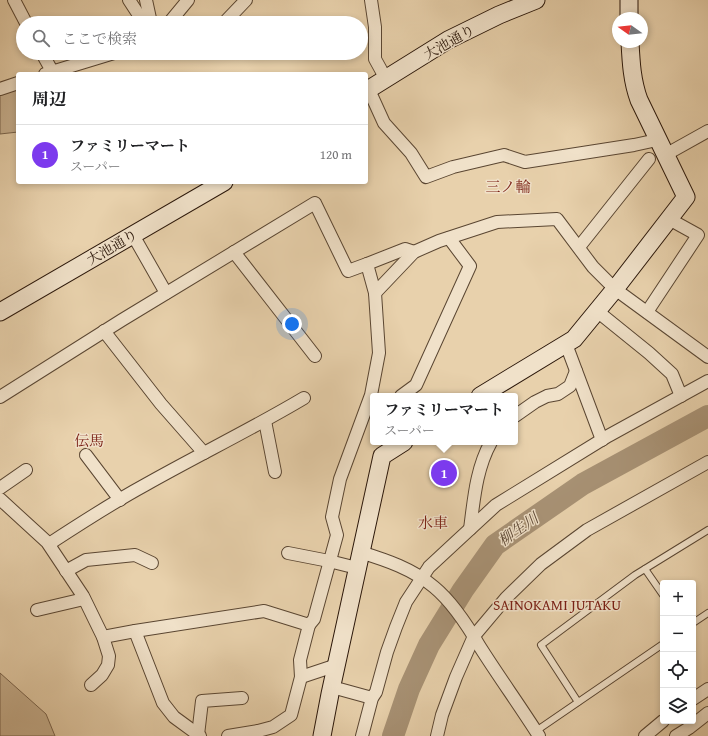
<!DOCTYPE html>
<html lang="ja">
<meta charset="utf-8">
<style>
:root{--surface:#fff;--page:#f6f6f6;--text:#202124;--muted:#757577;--line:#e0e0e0;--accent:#7c3aed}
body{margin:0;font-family:"Gentium Book Plus","Noto Serif JP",serif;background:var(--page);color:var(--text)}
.controls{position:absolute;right:12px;bottom:12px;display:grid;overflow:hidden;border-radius:4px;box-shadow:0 2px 6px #0003}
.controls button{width:36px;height:36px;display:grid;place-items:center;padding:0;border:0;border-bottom:1px solid var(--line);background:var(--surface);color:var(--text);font:20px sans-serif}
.compass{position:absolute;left:612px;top:12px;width:36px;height:36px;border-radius:50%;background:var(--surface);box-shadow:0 2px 6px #0003;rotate:285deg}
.you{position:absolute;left:292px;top:324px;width:14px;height:14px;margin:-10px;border:3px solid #fff;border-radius:50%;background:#1a73e8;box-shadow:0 0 0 6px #1a73e833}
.badge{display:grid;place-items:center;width:26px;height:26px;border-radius:50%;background:var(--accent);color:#fff;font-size:13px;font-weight:700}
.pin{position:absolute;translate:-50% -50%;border:2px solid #fff;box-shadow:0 1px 4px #0006}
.popup{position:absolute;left:370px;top:393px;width:148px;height:52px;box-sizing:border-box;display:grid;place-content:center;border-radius:4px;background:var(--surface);filter:drop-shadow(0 1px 3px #0005);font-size:13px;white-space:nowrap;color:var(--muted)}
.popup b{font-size:15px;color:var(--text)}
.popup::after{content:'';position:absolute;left:50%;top:100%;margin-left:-8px;border:8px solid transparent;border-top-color:var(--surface)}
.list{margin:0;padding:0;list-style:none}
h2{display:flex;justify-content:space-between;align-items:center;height:52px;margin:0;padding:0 16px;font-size:17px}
h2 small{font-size:13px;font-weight:400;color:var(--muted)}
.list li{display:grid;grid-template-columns:26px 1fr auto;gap:12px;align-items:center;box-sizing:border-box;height:60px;padding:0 16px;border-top:1px solid var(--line)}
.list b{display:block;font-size:15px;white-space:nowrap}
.list p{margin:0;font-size:13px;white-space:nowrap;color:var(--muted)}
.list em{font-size:13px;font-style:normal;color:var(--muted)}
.icon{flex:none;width:22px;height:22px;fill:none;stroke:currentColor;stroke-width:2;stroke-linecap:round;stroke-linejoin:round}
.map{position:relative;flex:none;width:708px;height:736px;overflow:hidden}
.search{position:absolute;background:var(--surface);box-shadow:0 2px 6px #0003;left:16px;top:16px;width:352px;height:44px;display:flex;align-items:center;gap:10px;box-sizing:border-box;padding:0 14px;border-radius:22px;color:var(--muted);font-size:15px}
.panel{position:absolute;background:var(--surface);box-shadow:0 2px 6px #0003;left:16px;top:72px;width:352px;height:112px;border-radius:4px}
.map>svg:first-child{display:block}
.green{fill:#c8b190;stroke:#7a644d}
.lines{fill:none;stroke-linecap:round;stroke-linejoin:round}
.river{stroke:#a89275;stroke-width:22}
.lane-casing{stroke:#5a4632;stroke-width:8}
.street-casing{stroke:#5a4632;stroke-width:14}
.secondary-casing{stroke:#2b170a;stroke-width:19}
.lane{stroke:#f0e1c9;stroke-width:6}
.street{stroke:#f0e1c9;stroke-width:12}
.secondary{stroke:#f0e1c9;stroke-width:17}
.labels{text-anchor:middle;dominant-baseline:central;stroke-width:3;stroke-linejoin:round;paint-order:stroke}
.street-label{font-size:14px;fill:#2b170a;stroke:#f0e1c9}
.neighbourhood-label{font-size:15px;fill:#7a1f14;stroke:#f0e1c9}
.water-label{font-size:15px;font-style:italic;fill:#5d4835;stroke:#f0e1c9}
</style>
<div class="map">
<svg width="708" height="736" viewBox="0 0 708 736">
<rect width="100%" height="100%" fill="#e8d1ac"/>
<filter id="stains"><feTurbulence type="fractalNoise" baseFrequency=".005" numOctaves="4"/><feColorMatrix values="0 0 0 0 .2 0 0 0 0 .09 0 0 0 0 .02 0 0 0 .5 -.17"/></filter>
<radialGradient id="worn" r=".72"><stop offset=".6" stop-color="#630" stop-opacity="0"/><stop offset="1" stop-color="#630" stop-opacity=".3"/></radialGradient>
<g class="green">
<path d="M 18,88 L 18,132 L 0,134 L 0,94 Z"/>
<path d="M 0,673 L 46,714 L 55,736 L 0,736 Z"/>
</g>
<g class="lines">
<path class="river" d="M 393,736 L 409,689 L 429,645 L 463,590 L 495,545 L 583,484 L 708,416"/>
<g class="lane-casing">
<g id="lane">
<path d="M 645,569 L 663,595"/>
<path d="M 693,623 L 708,613"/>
<path d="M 578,702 L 541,645 L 635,575 L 708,530"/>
<path d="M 536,731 L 663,644"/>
</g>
</g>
<g class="street-casing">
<g id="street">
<path d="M 14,0 L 26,23"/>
<path d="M 129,0 L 144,23"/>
<path d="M 146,0 L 151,23"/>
<path d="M 371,0 L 375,27 L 375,59 L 386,79"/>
<path d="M 169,23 L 188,0"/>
<path d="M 224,23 L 246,0"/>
<path d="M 42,53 L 52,71"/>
<path d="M 45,74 L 114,53"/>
<path d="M 0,89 L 18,83"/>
<path d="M 369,90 L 384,123 L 411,153 L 426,177 L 453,167 L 504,155 L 525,162 L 634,145 L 657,140"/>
<path d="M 665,155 L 708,131"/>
<path d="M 133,235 L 166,293"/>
<path d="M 579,247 L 649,159"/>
<path d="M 234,252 L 315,356"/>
<path d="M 367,264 L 405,249 L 414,252"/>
<path d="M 375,293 L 414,252 L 439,241 L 497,222 L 557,219 L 593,267 L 615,289 L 708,357"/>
<path d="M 597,311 L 649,353 L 672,374 L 681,396"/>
<path d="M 647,312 L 698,235 L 669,219"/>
<path d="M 104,331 L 161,404 L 204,453"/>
<path d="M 566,344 L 602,440"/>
<path d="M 401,396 L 416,385 L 470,266 L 449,238"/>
<path d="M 0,397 L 122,320 L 315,203 L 348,271 L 367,264 L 375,293 L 379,353 L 371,395 L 340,479 L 332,517 L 337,535 L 314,619 L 309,625"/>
<path d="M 515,416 L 535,402 L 547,396 L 558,394 L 570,386 L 576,371"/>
<path d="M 265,421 L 275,472"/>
<path d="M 86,455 L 120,500"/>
<path d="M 0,488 L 26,470"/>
<path d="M 0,499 L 47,542 L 83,596 L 103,637 L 109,656 L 108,665 L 102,675 L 91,685"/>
<path d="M 470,529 C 474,499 476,469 491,442"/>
<path d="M 49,544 C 81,523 112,503 145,485 C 198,455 252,429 304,398"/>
<path d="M 360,552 C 386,560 413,569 434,587 C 451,601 469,628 480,647 C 499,677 520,706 539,736"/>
<path d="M 288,553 L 329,561 L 357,568"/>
<path d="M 66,571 L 86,560 L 135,555 L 152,563"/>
<path d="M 37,610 L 84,599"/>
<path d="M 135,631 L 163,703 L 174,717 L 200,736"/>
<path d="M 103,637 L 135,631 L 264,611 L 309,625 L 300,660 L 301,677 L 291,715 L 273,727 L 258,731 L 228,736"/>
<path d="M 301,677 L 337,665"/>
<path d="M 332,687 L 372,698"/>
<path d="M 693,699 L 708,689"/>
<path d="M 198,735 L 202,701 L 242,698"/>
<path d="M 362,736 L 372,698 L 376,692 L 387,652 L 396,627 L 406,602 L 429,567 L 457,541 L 496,505 L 608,436 L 708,381"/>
<path d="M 437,736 L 442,715 L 456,677 L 474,636 L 506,598 L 541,564 L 587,530 L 708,462"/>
<path d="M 645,736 L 663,721"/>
<path d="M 676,736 L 689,728 L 708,713"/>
</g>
</g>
<g class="secondary-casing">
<g id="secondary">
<path d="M 629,0 L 629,18"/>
<path d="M 366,91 L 448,40 L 499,15 L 536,0"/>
<path d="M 0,312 L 224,182"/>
<path d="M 480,396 L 574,339 L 615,289 L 686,197 L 639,100 C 632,81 631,62 630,42"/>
<path d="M 322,736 L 330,694 L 382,456 L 404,442"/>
</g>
</g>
<use href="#lane" class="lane"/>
<use href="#street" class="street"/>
<use href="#secondary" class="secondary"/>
</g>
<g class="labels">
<g class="street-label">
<text transform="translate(449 42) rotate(-29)">大池通り</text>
<text transform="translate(112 247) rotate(-30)">大池通り</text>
</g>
<g class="neighbourhood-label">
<text x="508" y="186">三ノ輪</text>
<text x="89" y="440">伝馬</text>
<text x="433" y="522">水車</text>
<text x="557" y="604">SAINOKAMI JUTAKU</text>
</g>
<g class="water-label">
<text transform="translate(518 529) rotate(-35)">柳生川</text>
</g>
</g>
<rect width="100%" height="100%" filter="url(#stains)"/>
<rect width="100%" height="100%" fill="url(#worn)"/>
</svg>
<div class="controls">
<button>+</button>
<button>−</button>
<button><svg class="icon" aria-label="locate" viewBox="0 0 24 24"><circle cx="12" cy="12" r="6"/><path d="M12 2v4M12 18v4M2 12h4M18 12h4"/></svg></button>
<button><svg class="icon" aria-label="layers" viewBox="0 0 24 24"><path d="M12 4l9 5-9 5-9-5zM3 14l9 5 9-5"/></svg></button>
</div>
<svg class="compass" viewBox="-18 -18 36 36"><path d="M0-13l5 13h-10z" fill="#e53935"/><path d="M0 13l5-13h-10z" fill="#757577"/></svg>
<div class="you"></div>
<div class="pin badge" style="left:444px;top:473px">1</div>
<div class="popup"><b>ファミリーマート</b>スーパー</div>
<div class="search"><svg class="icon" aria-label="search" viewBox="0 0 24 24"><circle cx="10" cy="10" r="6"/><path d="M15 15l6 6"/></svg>ここで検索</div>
<section class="panel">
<h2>周辺<small></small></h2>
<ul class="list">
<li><span class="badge">1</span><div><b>ファミリーマート</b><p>スーパー</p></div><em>120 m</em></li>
</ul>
</section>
</div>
